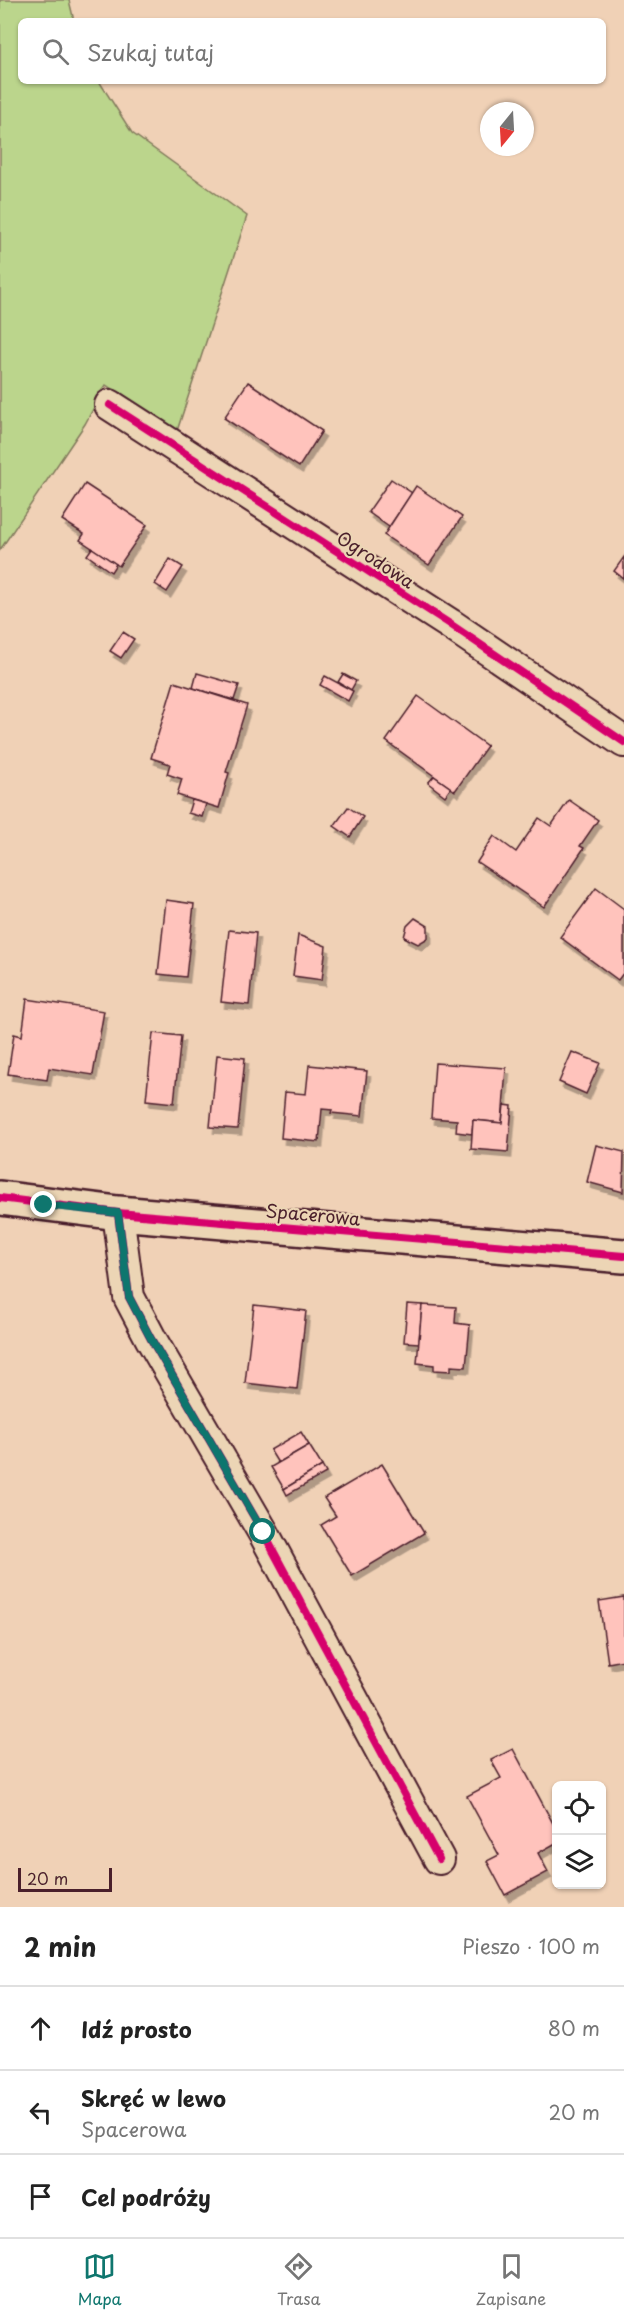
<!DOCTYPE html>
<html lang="pl">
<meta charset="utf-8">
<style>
:root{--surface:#fff;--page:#f2f2f2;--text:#222;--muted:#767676;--line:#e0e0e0;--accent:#0f766e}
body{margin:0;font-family:"Playpen Sans",sans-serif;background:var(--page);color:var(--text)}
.controls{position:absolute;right:18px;bottom:18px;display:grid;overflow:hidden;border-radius:9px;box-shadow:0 2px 4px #0004}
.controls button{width:54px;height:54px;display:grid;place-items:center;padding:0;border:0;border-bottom:2px solid var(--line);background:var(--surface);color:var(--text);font:30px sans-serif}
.compass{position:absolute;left:480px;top:102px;width:54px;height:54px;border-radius:50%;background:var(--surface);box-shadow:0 2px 4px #0004;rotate:198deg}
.scale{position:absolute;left:18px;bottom:15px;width:94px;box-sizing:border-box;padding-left:6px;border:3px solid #4a1f2b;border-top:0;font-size:16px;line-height:21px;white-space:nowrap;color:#4a1f2b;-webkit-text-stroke:4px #ecd5b5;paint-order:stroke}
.stop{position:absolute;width:18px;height:18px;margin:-14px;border:4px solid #0f766e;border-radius:50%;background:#fff}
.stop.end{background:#0f766e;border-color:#fff;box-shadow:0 2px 6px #0008}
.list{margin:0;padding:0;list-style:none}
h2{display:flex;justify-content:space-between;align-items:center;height:78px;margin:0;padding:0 24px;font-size:26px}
h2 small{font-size:20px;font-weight:400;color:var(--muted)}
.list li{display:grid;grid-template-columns:39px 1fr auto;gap:18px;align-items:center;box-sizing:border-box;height:84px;padding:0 24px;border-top:2px solid var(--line)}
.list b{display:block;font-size:22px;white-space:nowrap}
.list p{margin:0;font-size:20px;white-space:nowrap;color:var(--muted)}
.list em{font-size:20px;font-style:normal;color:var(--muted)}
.icon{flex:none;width:33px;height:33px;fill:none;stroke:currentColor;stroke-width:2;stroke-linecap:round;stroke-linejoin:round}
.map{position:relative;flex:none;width:624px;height:1907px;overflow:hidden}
.search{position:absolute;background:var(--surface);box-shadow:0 2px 4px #0004;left:18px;right:18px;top:18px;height:66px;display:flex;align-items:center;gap:15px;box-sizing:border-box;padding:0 21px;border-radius:9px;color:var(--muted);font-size:22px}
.sheet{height:330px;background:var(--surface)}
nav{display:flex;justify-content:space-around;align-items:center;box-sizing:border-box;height:84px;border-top:2px solid var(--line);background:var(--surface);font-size:16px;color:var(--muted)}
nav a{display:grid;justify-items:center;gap:3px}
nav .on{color:var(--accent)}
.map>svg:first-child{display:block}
.green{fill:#bbd58c;stroke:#827a5c;stroke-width:1.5}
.building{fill:#ffc3bc;stroke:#4a1f2b;stroke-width:1.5;filter:url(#shadow)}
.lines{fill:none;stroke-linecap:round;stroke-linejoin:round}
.minor-casing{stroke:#4a1f2b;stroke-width:34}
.tertiary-casing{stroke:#4a1f2b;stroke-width:38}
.minor{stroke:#ecd5b5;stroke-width:30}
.tertiary{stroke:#ecd5b5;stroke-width:33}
.cycleway-casing{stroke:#ecd5b5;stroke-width:11}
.cycleway{stroke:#d6006c;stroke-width:8}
.route{stroke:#0f766e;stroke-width:8}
.labels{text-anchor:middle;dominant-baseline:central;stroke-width:4.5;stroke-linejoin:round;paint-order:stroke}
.street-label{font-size:18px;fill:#4a1f2b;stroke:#ecd5b5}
</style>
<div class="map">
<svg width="624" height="1907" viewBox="0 0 624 1907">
<defs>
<filter id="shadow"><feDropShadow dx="3.5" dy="6" stdDeviation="0" flood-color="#0004"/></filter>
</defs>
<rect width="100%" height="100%" fill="#f0d1b6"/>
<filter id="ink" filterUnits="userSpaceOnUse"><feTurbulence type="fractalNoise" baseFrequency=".0167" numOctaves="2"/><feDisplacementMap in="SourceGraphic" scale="12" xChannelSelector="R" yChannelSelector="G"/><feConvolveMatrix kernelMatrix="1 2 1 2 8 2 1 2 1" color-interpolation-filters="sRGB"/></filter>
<g filter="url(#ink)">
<path class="green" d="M 0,0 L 69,0 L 74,21 L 21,21 L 21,81 L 99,81 L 132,133 L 247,216 L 177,431 L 106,385 L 85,424 L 0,550 Z"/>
<g class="building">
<path d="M 248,382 L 322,431 L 299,467 L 224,418 Z"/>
<path d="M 391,479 L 412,493 L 389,527 L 368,512 Z"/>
<path d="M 85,484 L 147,525 L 119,566 L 80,540 L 84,534 L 62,520 Z"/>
<path d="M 416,486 L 462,517 L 429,565 L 384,535 Z"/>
<path d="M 92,548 L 116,564 L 111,572 L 87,555 Z"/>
<path d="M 624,557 L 624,579 L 614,571 Z"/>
<path d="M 170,559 L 183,567 L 167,592 L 155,584 Z"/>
<path d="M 123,632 L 134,639 L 121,658 L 110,651 Z"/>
<path d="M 197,673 L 239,685 L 234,700 L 193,688 Z"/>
<path d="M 343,674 L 356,681 L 351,690 L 338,682 Z"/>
<path d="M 325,676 L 353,691 L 348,701 L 320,685 Z"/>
<path d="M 174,682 L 247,705 L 226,772 L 229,773 L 219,808 L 177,795 L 182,779 L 167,774 L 170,764 L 151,758 Z"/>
<path d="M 418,696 L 487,746 L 455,791 L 386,741 Z"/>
<path d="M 434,776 L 451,788 L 445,796 L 428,783 Z"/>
<path d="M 192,800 L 206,804 L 202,817 L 188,813 Z"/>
<path d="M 569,800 L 598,820 L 580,846 L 584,848 L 544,907 L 477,862 L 494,836 L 516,852 L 539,818 L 551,826 Z"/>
<path d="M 348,807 L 363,817 L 350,837 L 334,826 Z"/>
<path d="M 596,888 L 624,909 L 624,972 L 618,980 L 560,937 Z"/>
<path d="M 166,900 L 194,904 L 186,977 L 158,974 Z"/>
<path d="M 415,918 L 428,926 L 428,938 L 418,944 L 404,937 L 407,926 Z"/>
<path d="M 229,930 L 256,933 L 249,1005 L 221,1002 Z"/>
<path d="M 298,935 L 326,946 L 322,980 L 293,976 Z"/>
<path d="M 27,999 L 104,1011 L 93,1075 L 49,1068 L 47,1080 L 8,1074 L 14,1034 L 22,1036 Z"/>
<path d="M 153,1033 L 181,1036 L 174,1103 L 146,1100 Z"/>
<path d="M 572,1052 L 600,1063 L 586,1094 L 559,1082 Z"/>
<path d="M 217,1055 L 245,1058 L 238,1129 L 210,1127 Z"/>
<path d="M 435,1063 L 506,1068 L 502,1123 L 473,1120 L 472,1134 L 456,1132 L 457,1120 L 431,1118 Z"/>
<path d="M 309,1065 L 367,1071 L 362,1116 L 331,1113 L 332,1110 L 322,1109 L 319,1142 L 281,1138 L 285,1092 L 306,1094 Z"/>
<path d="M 504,1105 L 512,1106 L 508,1152 L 471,1149 L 473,1120 L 502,1123 Z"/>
<path d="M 596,1145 L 624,1152 L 623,1192 L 587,1182 Z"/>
<path d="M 407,1304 L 422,1305 L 419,1343 L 404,1342 Z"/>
<path d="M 254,1305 L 306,1311 L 297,1389 L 245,1383 Z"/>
<path d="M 422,1305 L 456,1307 L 455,1323 L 470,1325 L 466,1367 L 451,1366 L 451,1371 L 434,1370 L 434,1365 L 417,1363 Z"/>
<path d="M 301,1432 L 309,1445 L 278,1463 L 270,1450 Z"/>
<path d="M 309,1445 L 322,1466 L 284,1489 L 271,1467 Z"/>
<path d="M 382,1464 L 424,1533 L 352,1576 L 321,1525 L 336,1516 L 324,1498 Z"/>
<path d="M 322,1466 L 326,1473 L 287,1495 L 284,1489 Z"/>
<path d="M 624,1597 L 624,1660 L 608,1663 L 599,1601 Z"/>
<path d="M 513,1749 L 556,1829 L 556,1843 L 538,1853 L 548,1872 L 505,1895 L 487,1861 L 499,1855 L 467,1796 L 501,1778 L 491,1760 Z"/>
</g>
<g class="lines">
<g class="minor-casing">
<g id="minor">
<path d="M 110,405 L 450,624 L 624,742"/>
<path d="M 118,1213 L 129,1297 L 151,1339 L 263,1532 L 439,1859"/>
</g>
</g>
<g class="tertiary-casing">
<path id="tertiary" d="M 0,1198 L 118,1213 L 624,1256"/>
</g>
<use href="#minor" class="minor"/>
<use href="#tertiary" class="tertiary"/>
<g class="cycleway-casing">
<g id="cycleway">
<path d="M 110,405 L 450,624 L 624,742"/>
<path d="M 0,1198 L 118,1213 L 624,1256"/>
<path d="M 118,1213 L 129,1297 L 151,1339 L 263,1532 L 439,1859"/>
</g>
</g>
<use href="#cycleway" class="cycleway"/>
</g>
</g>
<g class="lines" filter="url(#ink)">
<path class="route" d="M 44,1205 L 118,1213 L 129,1297 L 151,1339 L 263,1532"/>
</g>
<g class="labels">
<g class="street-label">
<text transform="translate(376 559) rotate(33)">Ogrodowa</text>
<text transform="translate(313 1214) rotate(5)">Spacerowa</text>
</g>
</g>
</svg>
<div class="controls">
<button><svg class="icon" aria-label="locate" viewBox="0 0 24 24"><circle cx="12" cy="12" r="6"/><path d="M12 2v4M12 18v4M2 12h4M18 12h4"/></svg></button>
<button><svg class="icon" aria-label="layers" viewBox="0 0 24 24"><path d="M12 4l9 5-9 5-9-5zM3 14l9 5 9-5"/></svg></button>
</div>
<svg class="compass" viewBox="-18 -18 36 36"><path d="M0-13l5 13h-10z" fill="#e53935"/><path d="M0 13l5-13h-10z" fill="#767676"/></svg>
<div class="scale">20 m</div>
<div class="stop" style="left:263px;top:1532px"></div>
<div class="stop end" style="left:44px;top:1205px"></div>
<div class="search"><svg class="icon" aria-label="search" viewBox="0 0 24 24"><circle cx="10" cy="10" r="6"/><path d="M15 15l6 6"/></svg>Szukaj tutaj</div>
</div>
<section class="sheet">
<h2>2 min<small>Pieszo · 100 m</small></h2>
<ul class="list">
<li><svg class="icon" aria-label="ahead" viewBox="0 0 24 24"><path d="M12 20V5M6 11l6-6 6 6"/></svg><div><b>Idź prosto</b></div><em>80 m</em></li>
<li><svg class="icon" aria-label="left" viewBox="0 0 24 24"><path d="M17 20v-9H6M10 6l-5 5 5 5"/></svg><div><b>Skręć w lewo</b><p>Spacerowa</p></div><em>20 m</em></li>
<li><svg class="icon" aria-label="arrive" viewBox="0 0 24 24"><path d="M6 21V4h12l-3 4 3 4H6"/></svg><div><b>Cel podróży</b></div></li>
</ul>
</section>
<nav>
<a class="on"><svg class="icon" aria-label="map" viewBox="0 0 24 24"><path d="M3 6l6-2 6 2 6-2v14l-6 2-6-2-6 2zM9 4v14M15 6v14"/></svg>Mapa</a>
<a><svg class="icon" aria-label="directions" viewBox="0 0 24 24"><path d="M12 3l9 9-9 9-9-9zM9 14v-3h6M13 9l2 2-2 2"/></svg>Trasa</a>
<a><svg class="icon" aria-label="saved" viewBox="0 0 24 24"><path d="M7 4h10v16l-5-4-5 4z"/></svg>Zapisane</a>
</nav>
